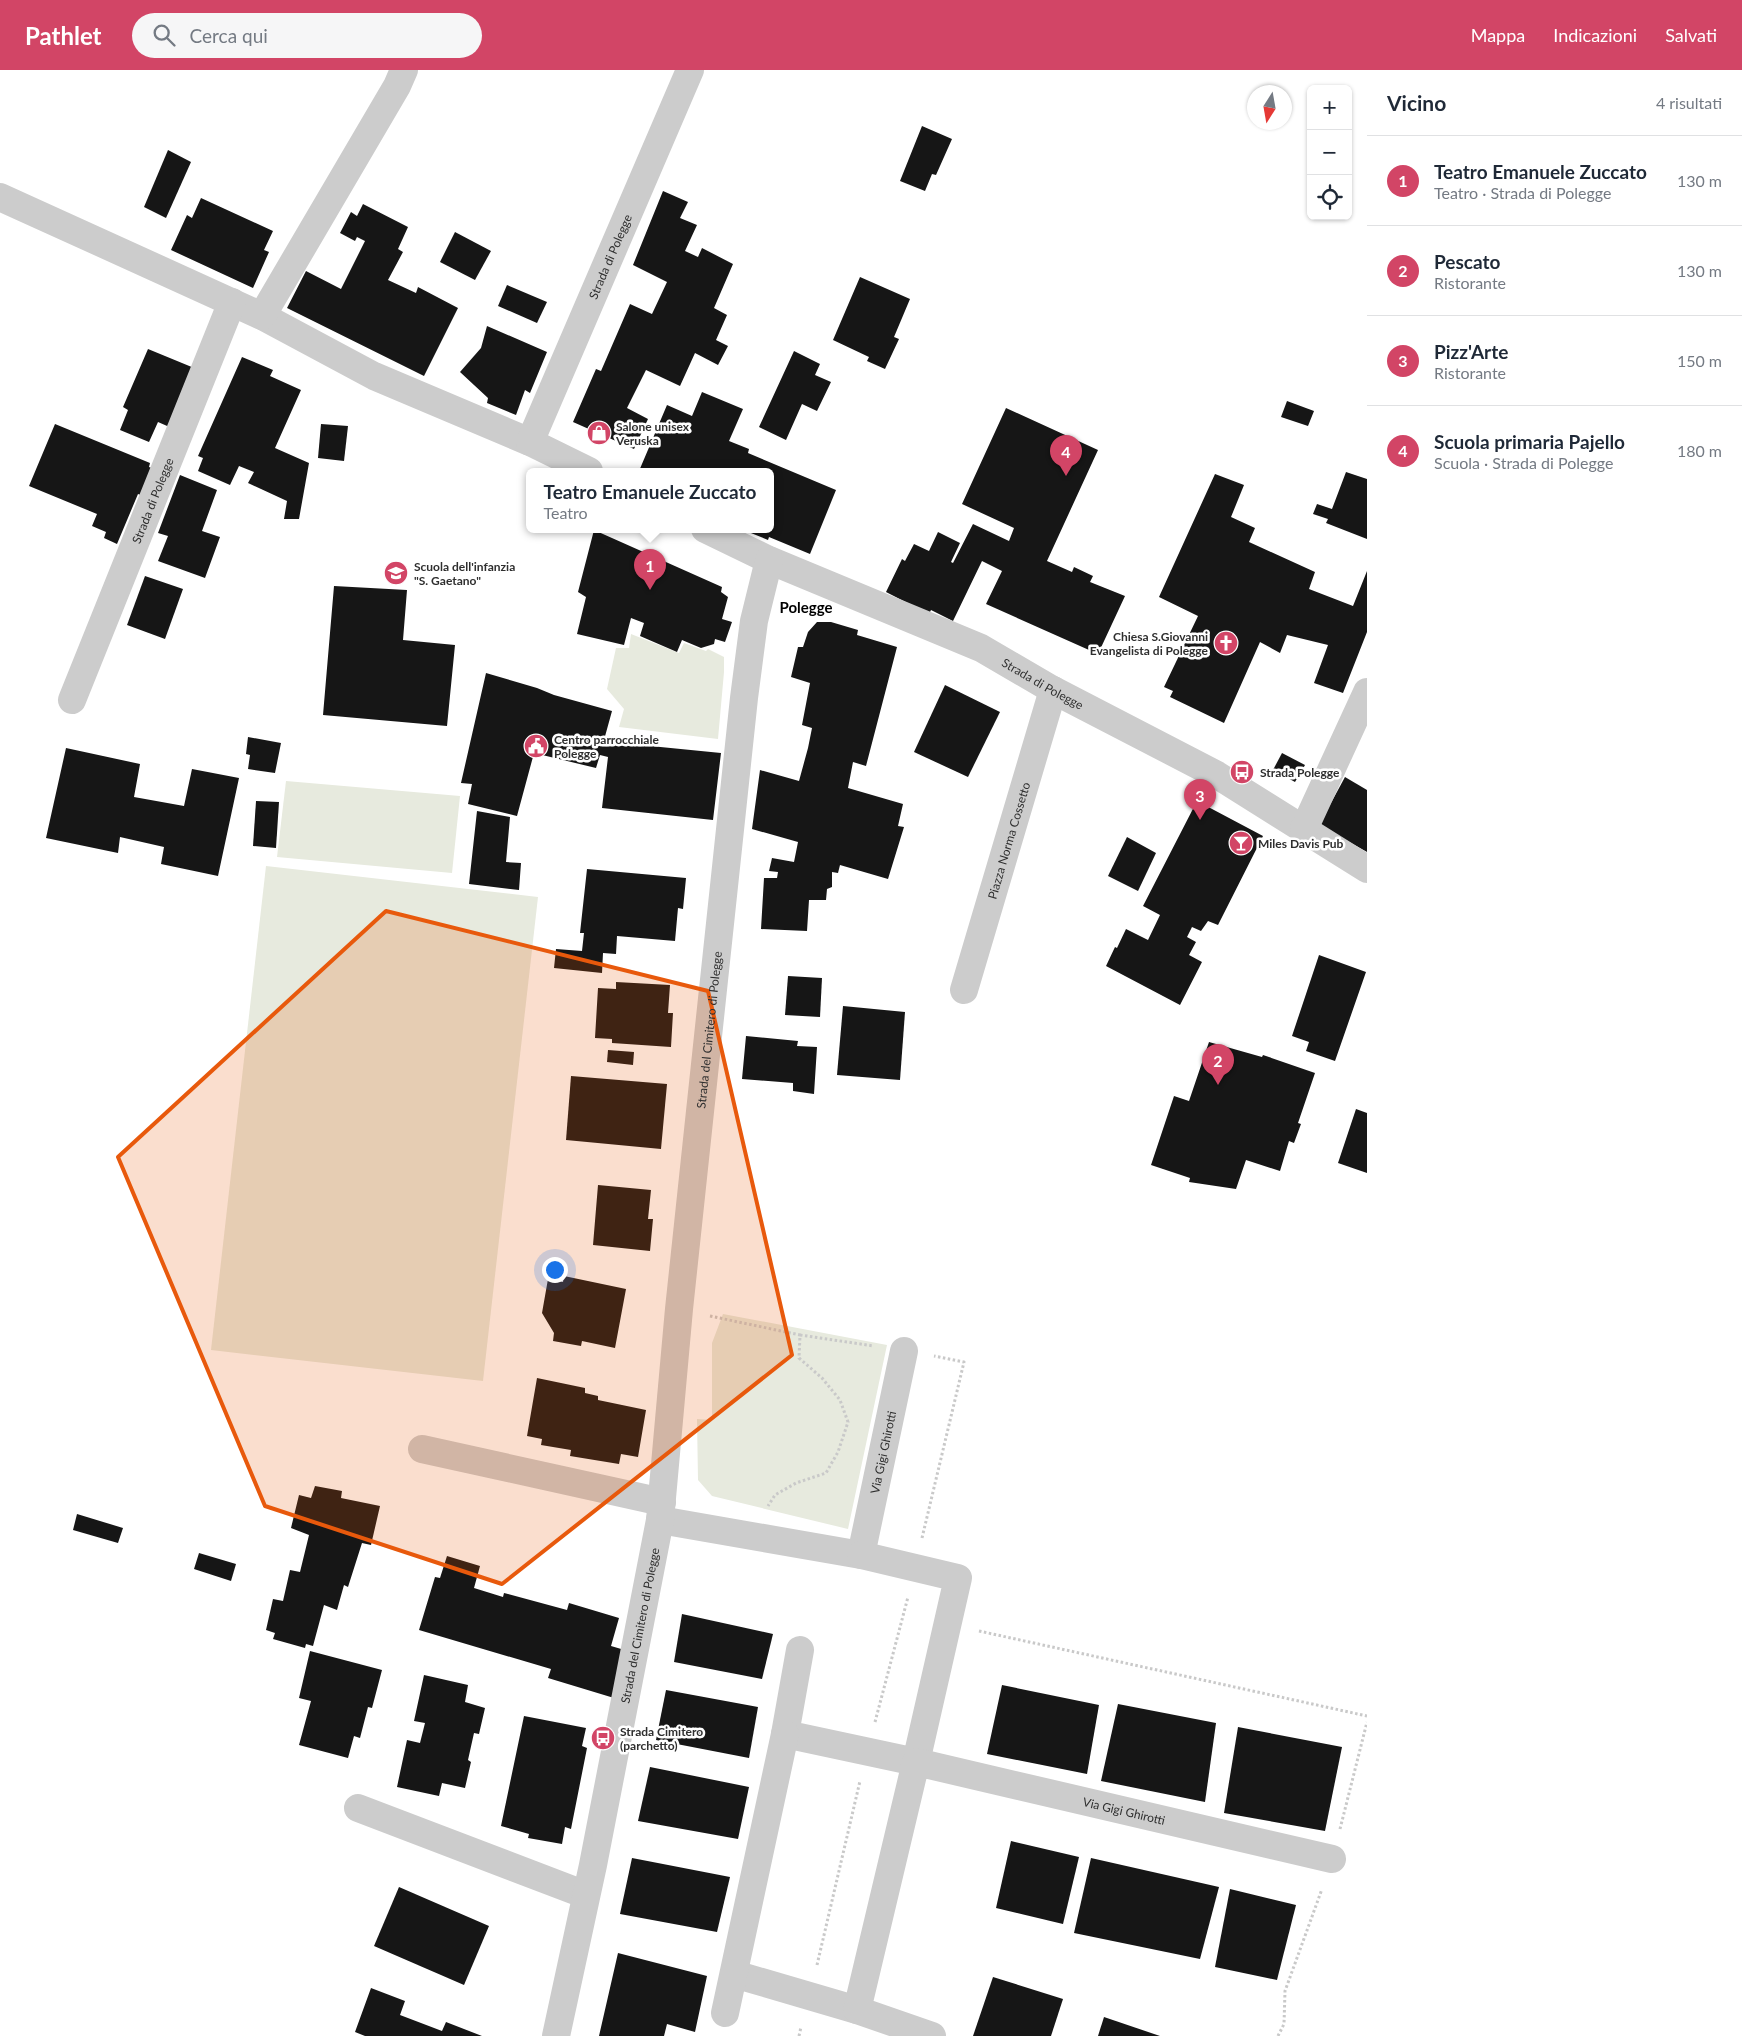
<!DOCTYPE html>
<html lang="it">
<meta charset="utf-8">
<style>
:root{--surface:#fff;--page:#f6f6f7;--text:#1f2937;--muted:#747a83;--line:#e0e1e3;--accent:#d24566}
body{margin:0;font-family:Lato,sans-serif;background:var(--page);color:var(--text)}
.controls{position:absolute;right:15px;top:15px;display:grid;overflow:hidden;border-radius:8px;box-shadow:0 1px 4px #0004}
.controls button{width:45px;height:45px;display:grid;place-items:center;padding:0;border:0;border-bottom:1px solid var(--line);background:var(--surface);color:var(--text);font:25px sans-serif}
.compass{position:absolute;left:1247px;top:15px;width:45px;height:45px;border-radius:50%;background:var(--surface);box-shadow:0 1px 4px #0004;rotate:191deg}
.you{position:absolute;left:554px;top:1199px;width:18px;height:18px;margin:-12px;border:4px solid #fff;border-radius:50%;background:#1a73e8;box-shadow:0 0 0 8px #1a73e833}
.badge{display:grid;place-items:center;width:32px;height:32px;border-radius:50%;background:var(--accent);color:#fff;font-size:16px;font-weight:700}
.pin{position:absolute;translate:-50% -41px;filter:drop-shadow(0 1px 2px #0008)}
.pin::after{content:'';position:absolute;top:26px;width:18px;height:15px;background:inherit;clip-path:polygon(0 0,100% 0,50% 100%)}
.popup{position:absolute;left:526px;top:398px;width:248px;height:65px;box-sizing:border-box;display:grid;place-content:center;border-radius:8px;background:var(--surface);filter:drop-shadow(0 1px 4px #0005);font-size:16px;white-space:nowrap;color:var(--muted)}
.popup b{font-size:19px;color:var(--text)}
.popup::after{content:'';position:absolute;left:50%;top:100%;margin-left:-10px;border:10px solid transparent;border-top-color:var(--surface)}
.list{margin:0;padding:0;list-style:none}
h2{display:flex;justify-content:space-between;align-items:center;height:65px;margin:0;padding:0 20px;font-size:21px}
h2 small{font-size:16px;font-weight:400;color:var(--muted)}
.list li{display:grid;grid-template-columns:32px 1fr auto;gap:15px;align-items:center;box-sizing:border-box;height:90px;padding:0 20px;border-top:1px solid var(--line)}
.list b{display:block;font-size:19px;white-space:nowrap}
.list p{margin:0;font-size:16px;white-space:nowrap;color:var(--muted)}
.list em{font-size:16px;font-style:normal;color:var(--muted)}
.icon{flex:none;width:28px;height:28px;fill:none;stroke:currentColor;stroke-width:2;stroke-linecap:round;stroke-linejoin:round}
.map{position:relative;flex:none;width:1367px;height:1966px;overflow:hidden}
header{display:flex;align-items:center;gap:30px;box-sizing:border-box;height:70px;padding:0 25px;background:var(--accent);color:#fff}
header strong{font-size:24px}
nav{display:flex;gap:28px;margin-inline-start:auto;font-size:18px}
.search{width:350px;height:45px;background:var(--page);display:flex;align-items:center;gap:12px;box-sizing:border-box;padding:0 18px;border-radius:28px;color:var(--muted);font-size:19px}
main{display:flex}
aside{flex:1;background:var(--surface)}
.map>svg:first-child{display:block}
.green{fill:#e7eade}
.building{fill:#161616}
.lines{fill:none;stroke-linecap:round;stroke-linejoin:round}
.path{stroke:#c9c9c9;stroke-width:3;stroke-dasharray:2.5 2.5;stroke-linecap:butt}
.street{stroke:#ccc;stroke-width:28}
.marked{fill:#e8590c;fill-opacity:0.2;stroke:#e8590c;stroke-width:4;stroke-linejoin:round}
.labels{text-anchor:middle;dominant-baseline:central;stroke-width:5;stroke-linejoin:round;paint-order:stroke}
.street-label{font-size:12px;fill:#2f2f2f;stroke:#fff}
.poi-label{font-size:12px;font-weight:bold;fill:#2f2f2f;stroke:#fff;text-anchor:start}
.quarter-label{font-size:15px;font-weight:bold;fill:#000;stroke:#fff}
</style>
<header>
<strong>Pathlet</strong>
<div class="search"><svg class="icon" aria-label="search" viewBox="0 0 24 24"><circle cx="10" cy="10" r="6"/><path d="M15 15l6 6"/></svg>Cerca qui</div>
<nav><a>Mappa</a><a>Indicazioni</a><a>Salvati</a></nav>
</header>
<main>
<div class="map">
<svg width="1367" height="1966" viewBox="0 0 1367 1966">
<rect width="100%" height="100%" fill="#fff"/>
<g class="green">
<path d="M 631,564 L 679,583 L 684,573 L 706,581 L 708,579 L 724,587 L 724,602 L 718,669 L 619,657 L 624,639 L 607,619 L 616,578 L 629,578 Z"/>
<path d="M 286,711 L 460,726 L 452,803 L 277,787 Z"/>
<path d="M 266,796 L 538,827 L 483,1311 L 211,1280 Z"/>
<path d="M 723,1244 L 887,1275 L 848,1459 L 712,1426 L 698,1410 L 697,1349 L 712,1350 L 712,1273 Z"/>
</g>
<g class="building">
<path d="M 922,56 L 952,69 L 936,105 L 932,104 L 925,121 L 900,111 Z"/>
<path d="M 168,80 L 191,92 L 166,148 L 144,137 Z"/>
<path d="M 663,121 L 688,132 L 680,148 L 697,155 L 685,181 L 698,187 L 702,178 L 733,194 L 714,238 L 727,245 L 716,270 L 728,276 L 718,295 L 695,283 L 680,316 L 646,300 L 627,338 L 648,349 L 634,379 L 573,352 L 596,299 L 601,301 L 630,234 L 652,244 L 667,212 L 633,195 Z"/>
<path d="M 201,128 L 273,161 L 264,180 L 269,182 L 253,218 L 171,180 L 187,145 L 192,148 Z"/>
<path d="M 363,134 L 408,157 L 398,179 L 403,182 L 388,210 L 416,223 L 418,217 L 458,238 L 424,306 L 287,238 L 306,201 L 341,219 L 365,171 L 357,167 L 355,171 L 340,163 L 351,142 L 357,146 Z"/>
<path d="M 455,162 L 491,181 L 475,210 L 440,192 Z"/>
<path d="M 860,207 L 910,229 L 894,267 L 899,269 L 885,299 L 867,291 L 869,287 L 833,270 Z"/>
<path d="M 507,215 L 547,232 L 537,253 L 498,236 Z"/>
<path d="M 487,256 L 547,282 L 530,323 L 525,320 L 516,345 L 487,333 L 488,328 L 460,302 L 481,278 Z"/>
<path d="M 148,279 L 199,300 L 174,359 L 158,352 L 149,372 L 120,360 L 128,340 L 123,337 Z"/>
<path d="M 794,281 L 820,294 L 815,305 L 831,312 L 817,341 L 802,334 L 786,370 L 759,357 Z"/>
<path d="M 242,287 L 273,300 L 270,306 L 301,320 L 275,378 L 309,393 L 299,449 L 284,449 L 287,431 L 248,413 L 254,402 L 239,396 L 230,415 L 198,401 L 203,388 L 198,386 Z"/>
<path d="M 702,322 L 743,339 L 729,371 L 749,379 L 748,383 L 836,420 L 810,484 L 769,467 L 768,470 L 741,459 L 770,459 L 770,401 L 639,401 L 667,335 L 692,346 Z"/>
<path d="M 1287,331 L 1314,341 L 1308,356 L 1281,347 Z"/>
<path d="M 1006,338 L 1098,380 L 1047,491 L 1072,502 L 1074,497 L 1093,506 L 1090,512 L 1125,526 L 1098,584 L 986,534 L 1002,501 L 982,491 L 953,551 L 931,540 L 929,544 L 886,522 L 902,489 L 905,491 L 914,474 L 929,481 L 938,462 L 960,473 L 951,492 L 953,493 L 973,454 L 1009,471 L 1014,458 L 962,434 Z"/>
<path d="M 55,354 L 150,393 L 149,397 L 162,402 L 151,429 L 138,424 L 117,474 L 104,468 L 106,462 L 92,456 L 97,444 L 29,416 Z"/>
<path d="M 321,354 L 348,356 L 344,391 L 318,388 Z"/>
<path d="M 1346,402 L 1367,409 L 1367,469 L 1326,453 L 1328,449 L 1313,444 L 1317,434 L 1332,439 Z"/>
<path d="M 1215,404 L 1244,415 L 1231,447 L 1255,458 L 1249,472 L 1315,502 L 1309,519 L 1353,536 L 1367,501 L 1367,562 L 1343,623 L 1314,613 L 1328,575 L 1287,565 L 1280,583 L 1260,572 L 1224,653 L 1170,627 L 1173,621 L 1164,617 L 1198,546 L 1159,527 Z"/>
<path d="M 180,405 L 217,420 L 202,461 L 220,467 L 205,508 L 158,491 L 168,466 L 158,463 Z"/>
<path d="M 594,460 L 722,517 L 721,522 L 728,527 L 722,549 L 732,552 L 725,572 L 715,569 L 714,574 L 701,578 L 682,570 L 677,582 L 640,566 L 644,553 L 631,548 L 624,575 L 577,564 L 586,527 L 578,522 Z"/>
<path d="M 145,506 L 183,519 L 165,569 L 127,555 Z"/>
<path d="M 334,516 L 407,520 L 403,570 L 455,575 L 447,656 L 323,645 Z"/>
<path d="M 817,552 L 831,552 L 858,560 L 857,565 L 897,577 L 866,696 L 853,692 L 848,718 L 903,734 L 898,756 L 904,757 L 888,809 L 840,795 L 838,803 L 832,802 L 832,817 L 827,819 L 826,830 L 809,830 L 807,861 L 761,859 L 764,808 L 777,808 L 778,802 L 769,801 L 772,788 L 794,792 L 798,772 L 752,759 L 760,700 L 799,711 L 808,678 L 812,658 L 802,655 L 810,613 L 791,607 L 798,577 L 803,577 L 808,562 Z"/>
<path d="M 486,603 L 537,618 L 554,625 L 612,641 L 604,670 L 610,672 L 721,683 L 713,750 L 602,738 L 608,687 L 600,685 L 596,698 L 534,683 L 517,746 L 468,734 L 472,714 L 461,713 Z"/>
<path d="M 945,615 L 1000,642 L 968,707 L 914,682 Z"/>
<path d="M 248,667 L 281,673 L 275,703 L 248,699 L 250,685 L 246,684 Z"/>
<path d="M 66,678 L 140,694 L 134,727 L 184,736 L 192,699 L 239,708 L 218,806 L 161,794 L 164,777 L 120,767 L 118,783 L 46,768 Z"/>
<path d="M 1282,683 L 1305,695 L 1295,712 L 1273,700 Z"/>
<path d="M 1345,707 L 1367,720 L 1367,782 L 1319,755 Z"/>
<path d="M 256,731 L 279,732 L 276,778 L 253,776 Z"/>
<path d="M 1197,731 L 1263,766 L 1218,855 L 1208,851 L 1201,861 L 1192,857 L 1187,867 L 1196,872 L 1189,885 L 1202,892 L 1180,935 L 1106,896 L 1115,877 L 1117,878 L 1126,859 L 1148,870 L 1160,845 L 1143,836 Z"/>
<path d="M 477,741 L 510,747 L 506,792 L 521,793 L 519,820 L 469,814 Z"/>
<path d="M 1127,767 L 1156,783 L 1138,821 L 1108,806 Z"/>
<path d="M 587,799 L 686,808 L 683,839 L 678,838 L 675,871 L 617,866 L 616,884 L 603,883 L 602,903 L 554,898 L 556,879 L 582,881 L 584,863 L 580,863 Z"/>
<path d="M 1319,885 L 1366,902 L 1335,991 L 1306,981 L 1309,972 L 1292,966 Z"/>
<path d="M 788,906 L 822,908 L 820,947 L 785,945 Z"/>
<path d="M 616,912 L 670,915 L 668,943 L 673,943 L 671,977 L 612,973 L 612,969 L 595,968 L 598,918 L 616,919 Z"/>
<path d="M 843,936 L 905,942 L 900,1010 L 837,1005 Z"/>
<path d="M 746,966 L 798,971 L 797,976 L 817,977 L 814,1024 L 793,1021 L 793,1013 L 742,1009 Z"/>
<path d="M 1209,972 L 1262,987 L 1263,985 L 1315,1003 L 1298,1053 L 1301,1054 L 1294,1073 L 1289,1071 L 1280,1101 L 1246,1090 L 1236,1119 L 1189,1112 L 1190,1108 L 1151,1095 L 1174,1026 L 1189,1031 Z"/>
<path d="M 608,980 L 634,982 L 633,995 L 607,992 Z"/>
<path d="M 571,1006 L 667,1014 L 661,1079 L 566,1070 Z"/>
<path d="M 1356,1039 L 1367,1043 L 1367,1103 L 1338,1093 Z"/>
<path d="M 598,1115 L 651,1120 L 648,1149 L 653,1149 L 650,1181 L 593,1175 Z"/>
<path d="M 564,1206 L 626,1219 L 615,1278 L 582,1271 L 581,1276 L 553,1271 L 554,1263 L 542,1243 L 548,1209 L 563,1212 Z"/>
<path d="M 537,1308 L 585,1318 L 585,1323 L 598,1326 L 598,1330 L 646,1340 L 638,1387 L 621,1384 L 619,1394 L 570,1386 L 571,1380 L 541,1375 L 542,1369 L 527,1366 Z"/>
<path d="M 315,1416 L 342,1421 L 341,1428 L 380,1436 L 371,1475 L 362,1473 L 348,1517 L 344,1515 L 337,1540 L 324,1535 L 313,1576 L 306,1574 L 305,1578 L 273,1569 L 275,1563 L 266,1560 L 273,1529 L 283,1531 L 290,1500 L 300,1502 L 309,1465 L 291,1458 L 299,1425 L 311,1428 Z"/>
<path d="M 77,1444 L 123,1458 L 118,1473 L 73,1460 Z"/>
<path d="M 199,1483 L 236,1494 L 231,1511 L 194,1499 Z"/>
<path d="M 447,1486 L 480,1496 L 474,1518 L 503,1527 L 504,1523 L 567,1540 L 569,1533 L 619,1548 L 611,1576 L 628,1581 L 614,1628 L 548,1608 L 551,1599 L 419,1560 L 435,1507 L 440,1508 Z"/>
<path d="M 682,1544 L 773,1564 L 762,1609 L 674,1592 Z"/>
<path d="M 310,1581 L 382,1600 L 372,1638 L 368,1637 L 360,1668 L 354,1666 L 348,1688 L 299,1675 L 311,1631 L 299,1628 Z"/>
<path d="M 424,1605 L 468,1615 L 465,1632 L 485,1638 L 479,1664 L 474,1663 L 468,1690 L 471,1692 L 465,1718 L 442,1713 L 439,1726 L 397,1717 L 407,1670 L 420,1673 L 425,1653 L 414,1651 Z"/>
<path d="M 1002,1615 L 1099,1635 L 1087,1704 L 987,1684 Z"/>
<path d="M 666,1620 L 758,1637 L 749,1688 L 656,1670 Z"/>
<path d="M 1118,1634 L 1216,1653 L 1205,1732 L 1101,1711 Z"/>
<path d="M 524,1646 L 586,1658 L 582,1676 L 587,1678 L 571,1759 L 565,1757 L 562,1774 L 528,1768 L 529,1764 L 501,1756 Z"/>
<path d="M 1238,1657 L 1342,1677 L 1325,1761 L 1224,1743 Z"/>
<path d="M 650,1697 L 749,1717 L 738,1769 L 638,1751 Z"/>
<path d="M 1011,1771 L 1079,1787 L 1063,1854 L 996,1838 Z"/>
<path d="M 632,1788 L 730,1807 L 717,1862 L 620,1844 Z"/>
<path d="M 1091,1788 L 1219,1817 L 1200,1889 L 1074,1863 Z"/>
<path d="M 399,1817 L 489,1856 L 464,1915 L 374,1876 Z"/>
<path d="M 1230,1819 L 1296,1835 L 1277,1910 L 1215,1897 Z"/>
<path d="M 618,1883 L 707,1906 L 695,1962 L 667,1954 L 664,1966 L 599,1966 Z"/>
<path d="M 993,1907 L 1063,1929 L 1051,1966 L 973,1966 Z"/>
<path d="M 371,1918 L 405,1931 L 400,1945 L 442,1961 L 446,1952 L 482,1966 L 365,1966 L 355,1962 Z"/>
<path d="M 1104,1947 L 1160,1966 L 1098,1966 Z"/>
</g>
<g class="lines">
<g class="path">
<path d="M 710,1246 L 800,1265 L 799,1288 L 822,1308 L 840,1330 L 848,1352 L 838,1382 L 826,1403 L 796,1413 L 775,1425 L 768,1436"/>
<path d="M 800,1265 L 874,1276"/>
<path d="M 922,1468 L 964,1292 L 934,1286"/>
<path d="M 979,1561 L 1367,1646"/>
<path d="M 875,1652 L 908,1527"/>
<path d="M 1340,1759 L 1367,1652"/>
<path d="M 817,1895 L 860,1711"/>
<path d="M 799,1966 L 801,1957"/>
<path d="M 1278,1966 L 1284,1954 L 1285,1921 L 1322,1819"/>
</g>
<g class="street">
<path d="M 0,127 L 262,246 L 374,306 L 530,372 L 589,401"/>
<path d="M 262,246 L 397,16 L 404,0"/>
<path id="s1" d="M 530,372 L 690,0"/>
<path id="s2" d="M 705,459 L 769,490 L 981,578 L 1053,620 L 1217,705 L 1367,799"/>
<path id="s3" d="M 72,630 L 232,232"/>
<path d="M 1304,759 L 1367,622"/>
<path id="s4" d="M 964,920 L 1053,620"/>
<path d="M 422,1379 L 662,1432"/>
<path id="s5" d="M 660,1450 L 861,1485 L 904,1281"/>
<path d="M 800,1580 L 785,1664 L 916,1692 L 958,1508 L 861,1485"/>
<path d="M 358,1738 L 586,1825"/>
<path d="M 734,1904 L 857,1940"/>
<path d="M 725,1943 L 785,1664"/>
<path id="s6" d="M 556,1966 L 593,1795 L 660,1450 L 679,1239 L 744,628 L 754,551 L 769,490"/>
<path id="s7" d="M 932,1966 L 857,1940 L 916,1692 L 1332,1789"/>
</g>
</g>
<path class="marked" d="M 386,841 L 708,921 L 792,1285 L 502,1514 L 265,1436 L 118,1087 Z"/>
<defs>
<g id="shop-disc" transform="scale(1.25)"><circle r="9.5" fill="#d24566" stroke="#fff"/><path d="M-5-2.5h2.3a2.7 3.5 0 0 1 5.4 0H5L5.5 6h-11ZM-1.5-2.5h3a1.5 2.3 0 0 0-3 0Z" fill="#fff"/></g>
<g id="school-disc" transform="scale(1.25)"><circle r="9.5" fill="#d24566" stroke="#fff"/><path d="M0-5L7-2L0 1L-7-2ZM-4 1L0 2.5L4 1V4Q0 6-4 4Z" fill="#fff"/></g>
<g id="church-disc" transform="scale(1.25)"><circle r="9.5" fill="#d24566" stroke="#fff"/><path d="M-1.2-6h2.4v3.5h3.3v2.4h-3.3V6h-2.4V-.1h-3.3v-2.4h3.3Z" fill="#fff"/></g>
<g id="civic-disc" transform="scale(1.25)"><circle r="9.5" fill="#d24566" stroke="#fff"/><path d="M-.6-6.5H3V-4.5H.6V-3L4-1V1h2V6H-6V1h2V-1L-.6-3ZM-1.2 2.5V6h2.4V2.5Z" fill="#fff"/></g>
<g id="bus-disc" transform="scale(1.25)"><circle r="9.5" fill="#d24566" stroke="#fff"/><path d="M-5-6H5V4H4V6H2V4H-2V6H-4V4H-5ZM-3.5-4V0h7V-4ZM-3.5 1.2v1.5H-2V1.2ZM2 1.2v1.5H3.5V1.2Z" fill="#fff"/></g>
<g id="bar-disc" transform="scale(1.25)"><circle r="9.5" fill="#d24566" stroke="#fff"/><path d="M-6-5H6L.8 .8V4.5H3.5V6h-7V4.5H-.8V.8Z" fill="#fff"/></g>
</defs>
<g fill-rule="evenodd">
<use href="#shop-disc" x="599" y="363"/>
<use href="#school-disc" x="396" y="503"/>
<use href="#church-disc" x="1226" y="573"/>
<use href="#civic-disc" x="536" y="676"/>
<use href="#bus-disc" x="1242" y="702"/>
<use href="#bar-disc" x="1241" y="773"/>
<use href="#bus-disc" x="603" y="1668"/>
</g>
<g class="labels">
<g class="street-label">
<text stroke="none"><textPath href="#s1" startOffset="202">Strada di Polegge</textPath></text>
<text stroke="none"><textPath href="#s3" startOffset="215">Strada di Polegge</textPath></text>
<text stroke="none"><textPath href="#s2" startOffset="372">Strada di Polegge</textPath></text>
<text stroke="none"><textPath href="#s4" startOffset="156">Piazza Norma Cossetto</textPath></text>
<text stroke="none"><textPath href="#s6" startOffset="1019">Strada del Cimitero di Polegge</textPath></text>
<text stroke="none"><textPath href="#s5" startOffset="309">Via Gigi Ghirotti</textPath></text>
<text stroke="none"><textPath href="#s6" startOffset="419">Strada del Cimitero di Polegge</textPath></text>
<text stroke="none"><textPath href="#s7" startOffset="548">Via Gigi Ghirotti</textPath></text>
</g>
<g class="poi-label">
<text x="616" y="356">Salone unisex<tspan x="616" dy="14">Veruska</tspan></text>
<text x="414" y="496">Scuola dell'infanzia<tspan x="414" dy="14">"S. Gaetano"</tspan></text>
<text x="1208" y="566" text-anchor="end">Chiesa S.Giovanni<tspan x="1208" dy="14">Evangelista di Polegge</tspan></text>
<text x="554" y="669">Centro parrocchiale<tspan x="554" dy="14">Polegge</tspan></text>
<text x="1260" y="702">Strada Polegge</text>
<text x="1258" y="773">Miles Davis Pub</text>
<text x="620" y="1661">Strada Cimitero<tspan x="620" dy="14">(parchetto)</tspan></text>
</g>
<g class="quarter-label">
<text x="806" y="537">Polegge</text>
</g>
</g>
</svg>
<div class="controls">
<button>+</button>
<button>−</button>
<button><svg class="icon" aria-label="locate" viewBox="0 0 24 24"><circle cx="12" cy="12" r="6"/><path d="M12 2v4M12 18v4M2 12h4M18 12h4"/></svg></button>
</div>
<svg class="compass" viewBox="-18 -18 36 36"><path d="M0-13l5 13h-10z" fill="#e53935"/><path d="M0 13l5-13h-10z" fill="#747a83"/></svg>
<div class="you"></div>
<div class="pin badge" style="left:650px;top:520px">1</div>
<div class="popup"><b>Teatro Emanuele Zuccato</b>Teatro</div>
<div class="pin badge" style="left:1218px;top:1015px">2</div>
<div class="pin badge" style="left:1200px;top:750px">3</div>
<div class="pin badge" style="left:1066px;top:406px">4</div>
</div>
<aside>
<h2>Vicino<small>4 risultati</small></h2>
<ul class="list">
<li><span class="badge">1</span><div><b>Teatro Emanuele Zuccato</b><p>Teatro · Strada di Polegge</p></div><em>130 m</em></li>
<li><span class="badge">2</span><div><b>Pescato</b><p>Ristorante</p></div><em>130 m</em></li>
<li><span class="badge">3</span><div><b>Pizz'Arte</b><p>Ristorante</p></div><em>150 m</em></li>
<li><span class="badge">4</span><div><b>Scuola primaria Pajello</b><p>Scuola · Strada di Polegge</p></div><em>180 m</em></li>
</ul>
</aside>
</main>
